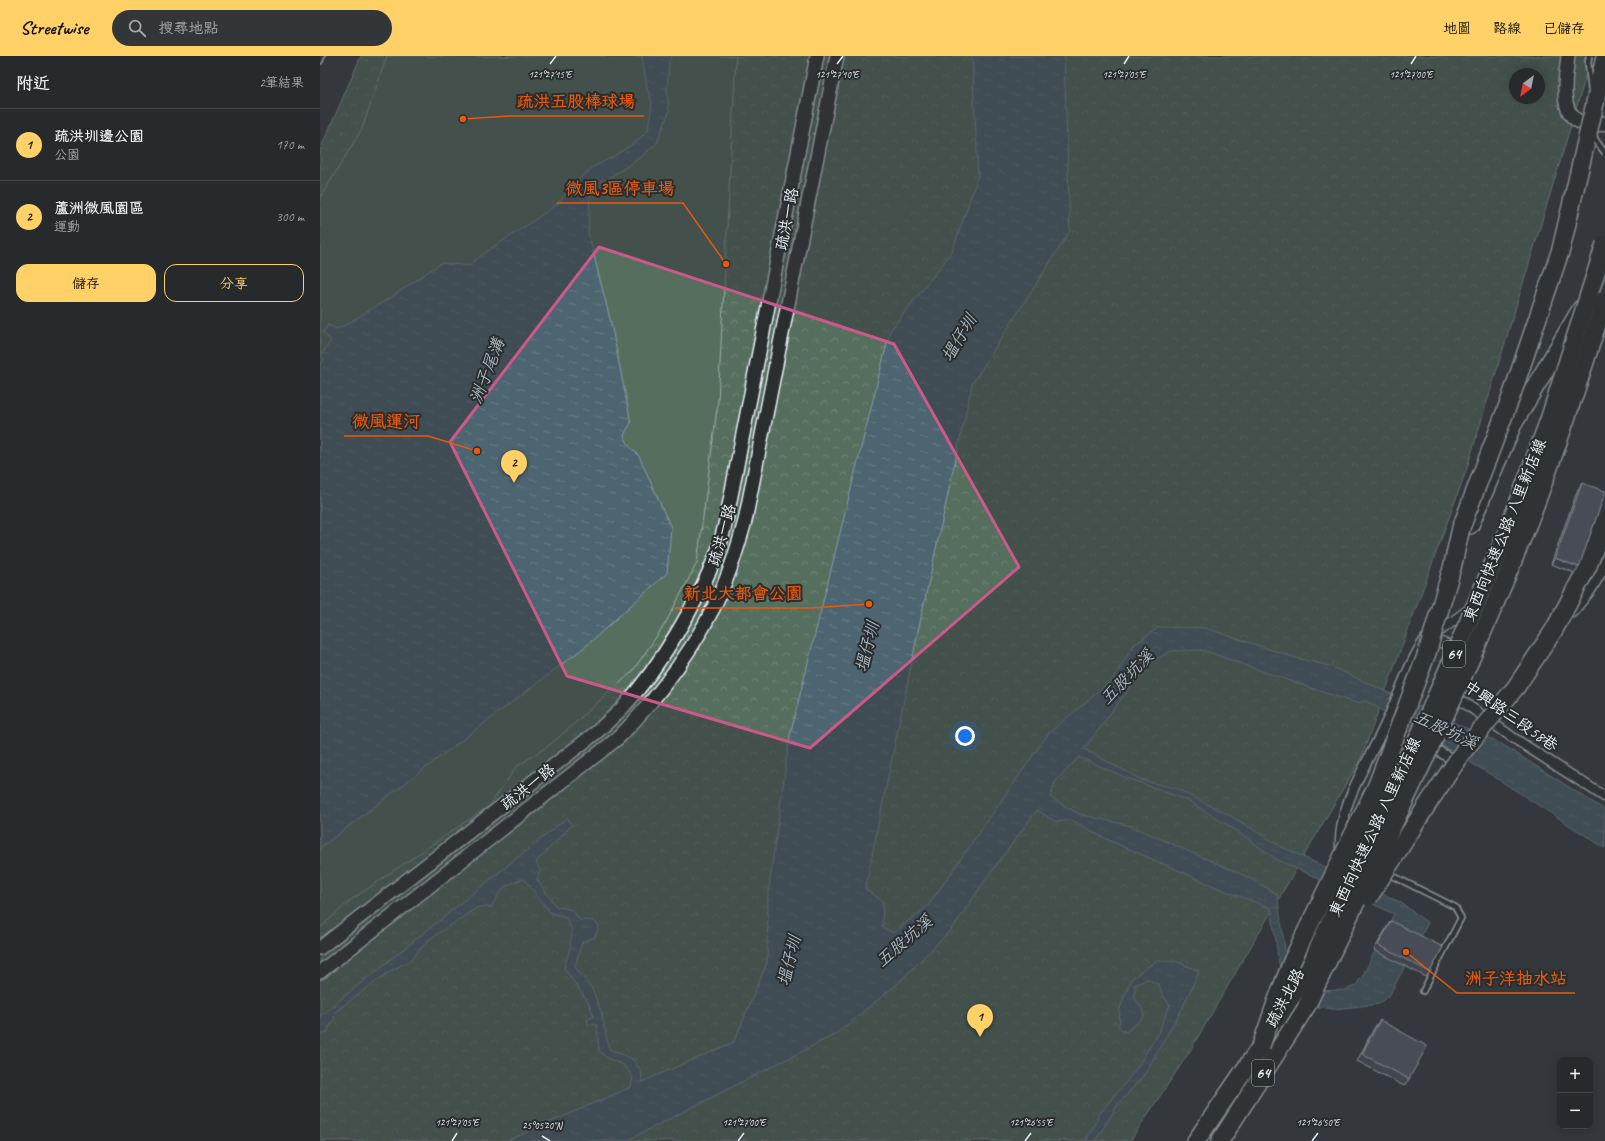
<!DOCTYPE html>
<html lang="zh-TW">
<meta charset="utf-8">
<style>
:root{--surface:#272a2d;--page:#333639;--text:#f1f3f6;--muted:#a4a7aa;--line:#434649;--accent:#ffd166}
body{margin:0;font-family:Caveat,"LXGW WenKai TC",sans-serif;background:var(--page);color:var(--text)}
.controls{position:absolute;right:12px;bottom:12px;display:grid;overflow:hidden;border-radius:8px;box-shadow:0 2px 10px #0003}
.controls button{width:36px;height:36px;display:grid;place-items:center;padding:0;border:0;border-bottom:1px solid var(--line);background:var(--surface);color:var(--text);font:20px sans-serif}
.compass{position:absolute;left:1189px;top:12px;width:36px;height:36px;border-radius:50%;background:var(--surface);box-shadow:0 2px 10px #0003;rotate:212deg}
.you{position:absolute;left:645px;top:680px;width:14px;height:14px;margin:-10px;border:3px solid #fff;border-radius:50%;background:#1a73e8;box-shadow:0 0 0 6px #1a73e833}
.badge{display:grid;place-items:center;width:26px;height:26px;border-radius:50%;background:var(--accent);color:#111;font-size:13px;font-weight:700}
.pin{position:absolute;translate:-50% -33px;filter:drop-shadow(0 1px 2px #0008)}
.pin::after{content:'';position:absolute;top:21px;width:14px;height:12px;background:inherit;clip-path:polygon(0 0,100% 0,50% 100%)}
.list{margin:0;padding:0;list-style:none}
h2{display:flex;justify-content:space-between;align-items:center;height:52px;margin:0;padding:0 16px;font-size:17px}
h2 small{font-size:13px;font-weight:400;color:var(--muted)}
.list li{display:grid;grid-template-columns:26px 1fr auto;gap:12px;align-items:center;box-sizing:border-box;height:72px;padding:0 16px;border-top:1px solid var(--line)}
.list b{display:block;font-size:15px;white-space:nowrap}
.list p{margin:0;font-size:13px;white-space:nowrap;color:var(--muted)}
.list em{font-size:13px;font-style:normal;color:var(--muted)}
.actions{display:flex;gap:8px;padding:12px 16px}
.actions a{flex:1;padding:9px 0;border:1px solid var(--accent);border-radius:12px;text-align:center;font-size:14px;color:var(--accent)}
.actions .main{background:var(--accent);color:#111}
.icon{flex:none;width:22px;height:22px;fill:none;stroke:currentColor;stroke-width:2;stroke-linecap:round;stroke-linejoin:round}
.map{position:relative;flex:none;width:1285px;height:1085px;overflow:hidden}
header{display:flex;align-items:center;gap:24px;box-sizing:border-box;height:56px;padding:0 20px;background:var(--accent);color:#111}
header strong{font-size:19px}
nav{display:flex;gap:22px;margin-inline-start:auto;font-size:14px}
.search{width:280px;height:36px;background:var(--page);display:flex;align-items:center;gap:10px;box-sizing:border-box;padding:0 14px;border-radius:22px;color:var(--muted);font-size:15px}
main{display:flex}
aside{flex:1;background:var(--surface)}
.map>svg:first-child{display:block}
.park{fill:url(#park-crowns);stroke:#9eb0aa;fill-rule:evenodd}
.garden{fill:#546e5d;stroke:#9eb0aa}
.water{fill:url(#water-ripples);stroke:#8b9da7;fill-rule:evenodd}
.lines{fill:none;stroke-linecap:round;stroke-linejoin:round}
.lane-casing{stroke:#e8f1f8;stroke-width:8}
.street-casing{stroke:#e8f1f8;stroke-width:12}
.secondary-casing{stroke:#e8f1f8;stroke-width:16}
.highway-casing{stroke:#e8f1f8;stroke-width:20}
.lane{stroke:#2a2d2e;stroke-width:4.5}
.street{stroke:#2a2d2e;stroke-width:9}
.secondary{stroke:#2a2d2e;stroke-width:13}
.highway{stroke:#2a2d2e;stroke-width:17}
.lane-bridge-casing{stroke:#e8f1f8;stroke-width:8;stroke-linecap:butt}
.highway-bridge-casing{stroke:#e8f1f8;stroke-width:20;stroke-linecap:butt}
.lane-bridge{stroke:#2a2d2e;stroke-width:4.5}
.highway-bridge{stroke:#2a2d2e;stroke-width:17}
.wall{fill:#515765;stroke:#e8f1f8}
.shaded-wall{fill:#424753;stroke:#e8f1f8}
.building{fill:#5e6576;stroke:#e8f1f8}
.marked{fill:none;stroke:#cd598a;stroke-width:3;stroke-linejoin:round}
.ticks{fill:none;stroke:#e8f1f8;stroke-width:1.5}
.labels{text-anchor:middle;dominant-baseline:central;stroke-width:4;stroke-linejoin:round;paint-order:stroke}
.shield{fill:#2a2d2e;stroke:#afb6bb;stroke-width:1}
.shield-label{font-size:15px;font-weight:bold;fill:#e8f1f8}
.street-label{font-size:16px;fill:#e8f1f8;stroke:#2a2d2e}
.water-label{font-size:17px;font-style:italic;fill:#aab9c2;stroke:#2a2d2e}
.ticks-label{font-size:10px;text-anchor:middle;fill:#e8f1f8;stroke:#2a2d2e;stroke-width:4;stroke-linejoin:round;paint-order:stroke}
.leader{fill:none;stroke:#e8590c;stroke-width:1.5}
.callout-dot{fill:#e8590c;stroke:#2a2d2e;stroke-width:1.5}
.callout-label{font-size:17px;text-anchor:middle;font-weight:bold;fill:#e8590c;stroke:#2a2d2e;stroke-width:4;stroke-linejoin:round;paint-order:stroke}
</style>
<header>
<strong>Streetwise</strong>
<div class="search"><svg class="icon" aria-label="search" viewBox="0 0 24 24"><circle cx="10" cy="10" r="6"/><path d="M15 15l6 6"/></svg>搜尋地點</div>
<nav><a>地圖</a><a>路線</a><a>已儲存</a></nav>
</header>
<main>
<aside>
<h2>附近<small>2筆結果</small></h2>
<ul class="list">
<li><span class="badge">1</span><div><b>疏洪圳邊公園</b><p>公園</p></div><em>170 m</em></li>
<li><span class="badge">2</span><div><b>蘆洲微風園區</b><p>運動</p></div><em>300 m</em></li>
</ul>
<div class="actions"><a class="main">儲存</a><a>分享</a></div>
</aside>
<div class="map">
<svg width="1285" height="1085" viewBox="0 0 1285 1085">
<defs>
<pattern id="park-crowns" width="20" height="18" patternUnits="userSpaceOnUse"><rect width="20" height="18" fill="#546e5d"/><path d="M2 6a3 3 0 1 1 6 0M12 15a3 3 0 1 1 6 0" fill="none" stroke="#6d8375"/></pattern>
<pattern id="water-ripples" width="26" height="14" patternUnits="userSpaceOnUse"><rect width="26" height="14" fill="#4d6571"/><path d="M2 4q2-2 4 0t4 0M15 11q2-2 4 0t4 0" fill="none" stroke="#677c86"/></pattern>
</defs>
<rect width="100%" height="100%" fill="#34383c"/>
<filter id="ink" filterUnits="userSpaceOnUse"><feTurbulence type="fractalNoise" baseFrequency=".025" numOctaves="2"/><feDisplacementMap in="SourceGraphic" scale="8" xChannelSelector="R" yChannelSelector="G"/><feConvolveMatrix kernelMatrix="1 2 1 2 8 2 1 2 1" color-interpolation-filters="sRGB"/></filter>
<g filter="url(#ink)">
<path class="park" d="M 41,0 L 1272,0 L 1146,415 L 1041,702 L 868,998 L 810,1085 L 0,1085 L 0,94 ZM 1195,18 L 1219,18 L 1219,42 L 1195,42 Z"/>
<path class="garden" d="M 67,0 L 416,0 L 398,346 L 377,507 L 345,568 L 312,616 L 231,688 L 196,711 L 170,749 L 31,844 L 0,872 L 0,142 L 42,73 Z"/>
<g class="water">
<path d="M 322,0 L 351,0 L 349,7 L 347,32 L 349,56 L 337,87 L 320,102 L 287,123 L 273,130 L 270,141 L 268,176 L 291,267 L 311,367 L 304,379 L 309,390 L 319,400 L 351,472 L 347,517 L 266,590 L 0,792 L 0,309 L 4,303 L 1,299 L 11,285 L 3,276 L 8,269 L 16,273 L 24,270 L 73,240 L 121,207 L 150,210 L 154,205 L 166,196 L 222,159 L 238,147 L 256,126 L 275,110 L 291,102 L 316,86 L 328,74 L 332,46 L 327,32 Z"/>
<path d="M 652,0 L 744,0 L 750,175 L 652,328 L 600,566 L 545,833 L 563,846 L 562,871 L 573,877 L 608,850 L 728,678 L 793,623 L 814,589 L 839,571 L 885,572 L 973,601 L 1010,610 L 1183,689 L 1285,754 L 1285,792 L 1165,715 L 1046,645 L 1036,647 L 967,624 L 883,594 L 851,595 L 834,604 L 816,623 L 764,693 L 822,724 L 857,733 L 911,760 L 962,791 L 1080,846 L 1108,867 L 1069,940 L 1059,948 L 1014,953 L 990,950 L 976,945 L 962,928 L 951,852 L 903,834 L 786,783 L 752,764 L 736,766 L 717,754 L 671,816 L 632,873 L 577,928 L 516,978 L 306,1085 L 187,1085 L 311,1031 L 313,1021 L 304,1009 L 289,1003 L 279,995 L 277,969 L 268,968 L 267,964 L 274,960 L 268,946 L 244,912 L 250,892 L 252,874 L 246,861 L 231,857 L 204,823 C 186,828 180,833 172,851 L 158,851 L 108,884 L 90,905 L 70,915 L 15,956 L 14,963 L 6,978 L 0,978 L 0,960 L 247,762 L 252,769 L 216,806 L 220,814 L 217,824 L 236,850 L 252,854 L 259,864 L 274,865 L 279,870 L 275,881 L 262,886 L 255,911 L 272,933 L 281,955 L 289,993 L 312,1003 L 321,1014 L 322,1026 L 414,986 L 447,907 L 448,838 L 470,679 L 570,275 L 632,196 L 658,120 ZM 759,701 L 802,720 L 869,745 L 915,774 L 956,803 L 1074,858 L 1043,919 L 1036,929 L 1026,934 L 990,935 L 969,921 L 957,838 L 930,822 L 811,770 L 759,758 L 730,741 L 735,726 Z"/>
<path d="M 836,905 L 855,905 L 879,915 L 862,953 L 824,1019 L 797,1050 L 775,1085 L 766,1085 L 780,1057 L 814,1016 L 838,978 L 850,949 L 843,939 L 839,929 L 827,923 L 815,929 L 814,941 L 822,953 L 824,961 L 806,976 L 799,972 L 800,952 L 811,923 Z"/>
</g>
<g class="lines">
<g class="lane-casing">
<g id="lane">
<path d="M 0,5 L 2,0"/>
<path d="M 1067,817 L 1135,851 L 1141,862 L 1103,935"/>
</g>
</g>
<g class="street-casing">
<g id="street">
<path d="M 1110,582 L 1140,594"/>
<path d="M 1132,638 L 1192,681 L 1285,741"/>
<path d="M 1108,689 L 1140,708"/>
<path d="M 1021,798 C 1015,753 1048,707 1066,667 C 1079,639 1088,608 1106,582 L 1110,582 L 1151,552"/>
</g>
</g>
<g class="secondary-casing">
<g id="secondary">
<path d="M 1248,0 C 1246,21 1236,63 1267,68 C 1274,69 1278,70 1285,67"/>
<path d="M 0,892 L 278,675 C 286,667 296,659 304,650 C 341,609 377,548 397,497 C 401,487 403,475 406,465 L 497,0"/>
<path d="M 0,916 L 298,682 C 339,641 381,584 403,531 C 412,510 419,487 425,465 L 517,0"/>
</g>
</g>
<g class="highway-casing">
<g id="highway">
<path d="M 1150,469 L 1192,370 L 1261,253"/>
<path d="M 1250,553 L 1268,531 L 1285,502"/>
<path d="M 876,1085 L 941,990"/>
<path d="M 900,1085 L 987,949"/>
</g>
</g>
<use href="#lane" class="lane"/>
<use href="#street" class="street"/>
<use href="#secondary" class="secondary"/>
<use href="#highway" class="highway"/>
<g class="lane-bridge-casing">
<g id="lane-bridge">
<path d="M 1269,0 L 1268,6 L 1271,34"/>
<path d="M 1274,79 L 1275,83 L 1285,97"/>
</g>
</g>
<g class="highway-bridge-casing">
<g id="highway-bridge">
<path d="M 1049,841 L 1109,746 L 1145,693 L 1196,631 L 1234,574 L 1268,510 L 1285,464"/>
<path d="M 987,949 C 1060,793 1139,640 1203,480 C 1234,403 1260,323 1285,243"/>
<path d="M 958,962 L 989,913 L 1039,802 L 1094,692 L 1190,469 L 1229,364 L 1285,188"/>
<path d="M 941,990 L 958,941 L 973,903 L 1057,729 L 1107,597 L 1132,512 L 1141,472 L 1191,341 L 1241,193 L 1273,56 L 1285,0"/>
</g>
</g>
<use href="#lane-bridge" class="lane-bridge"/>
<use href="#highway-bridge" class="highway-bridge"/>
</g>
<g class="wall">
<path d="M 1262,427 L 1259,511 L 1255,517 L 1231,508 L 1258,433 Z"/>
<path d="M 1071,865 L 1110,916 L 1106,921 L 1054,894 L 1067,871 Z"/>
<path d="M 1060,964 L 1089,1023 L 1084,1030 L 1037,1005 L 1054,972 Z"/>
</g>
<path class="shaded-wall" d="M 1235,502 L 1259,511 L 1255,517 L 1231,508 Z"/>
<g class="building">
<path d="M 1262,427 L 1285,435 L 1285,437 L 1259,511 L 1235,502 Z"/>
<path d="M 1071,865 L 1123,891 L 1110,916 L 1058,889 Z"/>
<path d="M 1060,964 L 1107,990 L 1089,1023 L 1042,998 Z"/>
</g>
</g>
<path d="M0 0H1285V1085H0ZM 279,191 L 574,288 L 699,511 L 490,692 L 247,620 L 130,386 Z" fill="#34383c" fill-opacity=".55" fill-rule="evenodd"/>
<path class="marked" d="M 279,191 L 574,288 L 699,511 L 490,692 L 247,620 L 130,386 Z"/>
<path class="ticks" d="M 230,8 L 236,0M 517,8 L 523,0M 804,8 L 809,0M 1091,8 L 1096,0M 222,1080 L 230,1085M 132,1085 L 137,1077M 418,1085 L 424,1077M 705,1085 L 711,1077M 992,1085 L 998,1077"/>
<g class="labels">
<g class="shield">
<rect x="1123" y="585" width="22" height="26" rx="3"/>
<rect x="932" y="1004" width="22" height="26" rx="3"/>
</g>
<g class="shield-label">
<text x="1134" y="598">64</text>
<text x="943" y="1017">64</text>
</g>
<g class="street-label">
<text transform="translate(467 163) rotate(-79)">疏洪一路</text>
<text transform="translate(1185 474) rotate(-68)">東西向快速公路 八里新店線</text>
<text transform="translate(402 479) rotate(-74)">疏洪一路</text>
<text transform="translate(1191 660) rotate(35)">中興路三段58巷</text>
<text transform="translate(208 731) rotate(-38)">疏洪一路</text>
<text transform="translate(1055 771) rotate(-65)">東西向快速公路 八里新店線</text>
<text transform="translate(965 942) rotate(-62)">疏洪北路</text>
</g>
<g class="water-label">
<text transform="translate(639 282) rotate(-59)">塭仔圳</text>
<text transform="translate(167 315) rotate(-69)">洲子尾溝</text>
<text transform="translate(547 591) rotate(-76)">塭仔圳</text>
<text transform="translate(807 621) rotate(-46)">五股坑溪</text>
<text transform="translate(1126 674) rotate(25)">五股坑溪</text>
<text transform="translate(584 885) rotate(-41)">五股坑溪</text>
<text transform="translate(469 905) rotate(-76)">塭仔圳</text>
</g>
</g>
<g class="ticks-label">
<text x="230" y="22">121°27'15"E</text>
<text x="517" y="22">121°27'10"E</text>
<text x="804" y="22">121°27'05"E</text>
<text x="1091" y="22">121°27'00"E</text>
<text x="137" y="1070">121°27'05"E</text>
<text x="424" y="1070">121°27'00"E</text>
<text x="711" y="1070">121°26'55"E</text>
<text x="998" y="1070">121°26'50"E</text>
<text x="222" y="1073">25°05'20"N</text>
</g>
<path class="leader" d="M143 63L189 60H324M406 208L363 147H237M157 395L108 380H24M549 548L490 552H355M1086 896L1137 937H1255"/>
<g class="callout-dot">
<circle cx="143" cy="63" r="4"/>
<circle cx="406" cy="208" r="4"/>
<circle cx="157" cy="395" r="4"/>
<circle cx="549" cy="548" r="4"/>
<circle cx="1086" cy="896" r="4"/>
</g>
<g class="callout-label">
<text x="256" y="51">疏洪五股棒球場</text>
<text x="300" y="138">微風3區停車場</text>
<text x="66" y="371">微風運河</text>
<text x="423" y="543">新北大都會公園</text>
<text x="1196" y="928">洲子洋抽水站</text>
</g>
</svg>
<div class="controls">
<button>+</button>
<button>−</button>
</div>
<svg class="compass" viewBox="-18 -18 36 36"><path d="M0-13l5 13h-10z" fill="#e53935"/><path d="M0 13l5-13h-10z" fill="#a4a7aa"/></svg>
<div class="you"></div>
<div class="pin badge" style="left:660px;top:981px">1</div>
<div class="pin badge" style="left:194px;top:427px">2</div>
</div>
</main>
